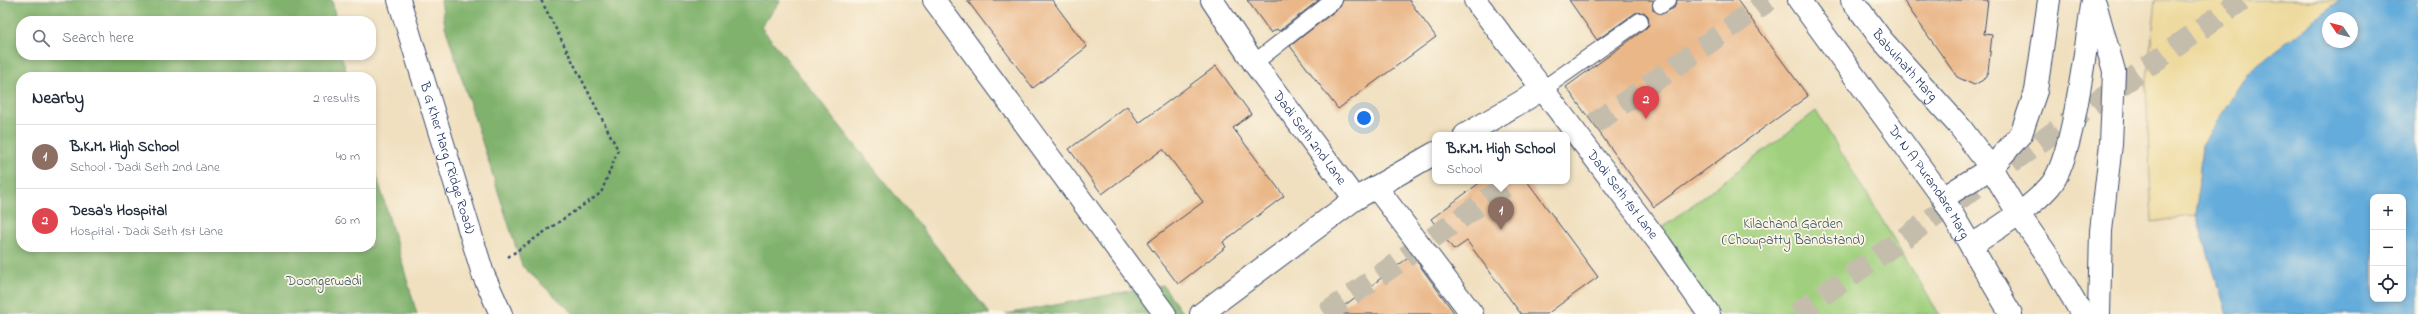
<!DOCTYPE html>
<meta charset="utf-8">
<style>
:root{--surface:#fff;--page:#f6f6f7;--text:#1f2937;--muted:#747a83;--line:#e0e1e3;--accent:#db2777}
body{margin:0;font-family:"Indie Flower",sans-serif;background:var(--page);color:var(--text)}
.controls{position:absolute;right:12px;bottom:12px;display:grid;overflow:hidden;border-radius:8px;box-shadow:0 2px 6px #0003}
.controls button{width:36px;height:36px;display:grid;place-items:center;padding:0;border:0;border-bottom:1px solid var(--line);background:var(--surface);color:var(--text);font:20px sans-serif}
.compass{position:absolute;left:2322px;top:12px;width:36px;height:36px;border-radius:50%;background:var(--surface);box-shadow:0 2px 6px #0003;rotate:305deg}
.you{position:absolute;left:1364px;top:118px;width:14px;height:14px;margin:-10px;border:3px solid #fff;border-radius:50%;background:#1a73e8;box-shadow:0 0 0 6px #1a73e833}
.badge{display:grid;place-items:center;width:26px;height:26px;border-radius:50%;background:var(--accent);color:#fff;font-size:13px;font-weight:700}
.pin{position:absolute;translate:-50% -33px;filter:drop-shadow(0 1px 2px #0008)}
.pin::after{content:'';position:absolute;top:21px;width:14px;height:12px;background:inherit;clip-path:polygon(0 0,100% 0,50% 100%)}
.popup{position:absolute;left:1432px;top:132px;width:138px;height:52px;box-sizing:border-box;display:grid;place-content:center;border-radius:8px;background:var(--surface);filter:drop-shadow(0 1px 3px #0005);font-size:13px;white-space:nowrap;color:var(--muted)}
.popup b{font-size:15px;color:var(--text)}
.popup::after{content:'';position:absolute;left:50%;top:100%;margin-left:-8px;border:8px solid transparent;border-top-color:var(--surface)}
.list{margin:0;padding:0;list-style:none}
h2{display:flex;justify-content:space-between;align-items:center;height:52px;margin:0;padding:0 16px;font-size:17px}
h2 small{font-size:13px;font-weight:400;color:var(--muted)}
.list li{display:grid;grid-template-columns:26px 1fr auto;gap:12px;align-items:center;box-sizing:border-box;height:64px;padding:0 16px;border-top:1px solid var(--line)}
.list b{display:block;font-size:15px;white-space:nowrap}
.list p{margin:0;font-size:13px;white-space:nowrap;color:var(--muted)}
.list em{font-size:13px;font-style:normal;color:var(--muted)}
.icon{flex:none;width:22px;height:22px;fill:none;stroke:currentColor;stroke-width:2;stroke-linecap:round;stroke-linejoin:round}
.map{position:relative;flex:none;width:2418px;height:314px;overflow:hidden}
.search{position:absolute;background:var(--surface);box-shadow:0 2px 6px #0003;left:16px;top:16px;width:360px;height:44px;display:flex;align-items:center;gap:10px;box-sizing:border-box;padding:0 14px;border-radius:16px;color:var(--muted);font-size:15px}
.panel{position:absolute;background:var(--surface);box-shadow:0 2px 6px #0003;left:16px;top:72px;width:360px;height:180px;border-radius:16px}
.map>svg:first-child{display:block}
.green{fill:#a0d07e;stroke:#5e806e}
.forest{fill:#80b26d;stroke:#4e7066}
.sand{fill:#eeda9e;stroke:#84847e}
.water{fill:#64acdb;stroke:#406e9c;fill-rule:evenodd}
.building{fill:#eab789}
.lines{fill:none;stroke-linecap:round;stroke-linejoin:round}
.highway-tunnel{stroke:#c5bdac;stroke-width:22;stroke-dasharray:22 11;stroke-linecap:butt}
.lane-casing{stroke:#3b4a6d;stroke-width:18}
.street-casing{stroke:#3b4a6d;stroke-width:24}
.secondary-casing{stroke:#3b4a6d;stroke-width:24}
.primary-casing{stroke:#3b4a6d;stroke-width:24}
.path{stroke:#3b4a6d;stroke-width:2.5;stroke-dasharray:3 3;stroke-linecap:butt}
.lane{stroke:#fff;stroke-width:16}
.street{stroke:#fff;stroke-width:22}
.secondary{stroke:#fff;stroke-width:22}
.primary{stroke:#fff;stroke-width:22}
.labels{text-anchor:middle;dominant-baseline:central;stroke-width:3.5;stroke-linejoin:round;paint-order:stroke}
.street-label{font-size:14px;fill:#1b2f5e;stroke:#fcf5e5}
.park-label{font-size:14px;fill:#3c5766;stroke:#fcf5e5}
</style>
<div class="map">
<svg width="2418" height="314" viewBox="0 0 2418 314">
<rect width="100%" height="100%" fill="#fcf5e5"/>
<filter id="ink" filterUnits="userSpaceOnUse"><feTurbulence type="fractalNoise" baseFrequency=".025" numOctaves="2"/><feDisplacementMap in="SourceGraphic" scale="8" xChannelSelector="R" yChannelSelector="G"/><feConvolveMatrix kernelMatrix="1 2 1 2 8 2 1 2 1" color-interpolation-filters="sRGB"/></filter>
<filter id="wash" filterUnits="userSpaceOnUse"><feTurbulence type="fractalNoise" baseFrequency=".012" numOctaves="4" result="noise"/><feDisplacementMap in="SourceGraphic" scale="16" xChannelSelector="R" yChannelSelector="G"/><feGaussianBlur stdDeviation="0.9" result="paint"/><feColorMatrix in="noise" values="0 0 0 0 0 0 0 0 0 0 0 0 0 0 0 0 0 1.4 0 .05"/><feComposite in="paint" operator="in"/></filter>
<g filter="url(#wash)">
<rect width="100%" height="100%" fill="#f0e0c0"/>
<path class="green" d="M 1816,111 L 1939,314 L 1713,314 L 1653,235 Z"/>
<g class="forest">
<path d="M 0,0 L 332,0 L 336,21 L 21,21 L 21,55 L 341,55 L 348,77 L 21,77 L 21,247 L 371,247 L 371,156 L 417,314 L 0,314 Z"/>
<path d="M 441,0 L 781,0 L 761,27 L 990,314 L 574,314 L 522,266 L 445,26 Z"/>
<path d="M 1163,285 L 1183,314 L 1006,314 Z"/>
</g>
<path class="sand" d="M 2156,0 L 2340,0 L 2202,145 L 2196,215 L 2152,222 L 2146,87 Z"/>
<path class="water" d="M 2340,0 L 2418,0 L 2418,314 L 2227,314 L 2196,215 L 2202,145 L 2248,73 ZM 2328,18 L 2352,18 L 2352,42 L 2328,42 ZM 2373,197 L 2403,197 L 2403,299 L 2373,299 Z"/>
<g id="blocks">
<g class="building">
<path d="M 967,0 L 1052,0 L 1087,47 L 1033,88 Z"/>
<path d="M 1247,0 L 1319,0 L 1279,31 L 1277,29 L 1271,33 Z"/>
<path d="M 1343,0 L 1409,0 L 1436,37 L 1338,109 L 1290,46 L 1340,7 Z"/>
<path d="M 1569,0 L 1653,0 L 1653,10 L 1662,14 L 1674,8 L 1677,0 L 1737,0 L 1808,96 L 1654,207 L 1566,87 L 1645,29 L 1649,25 L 1648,16 L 1644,12 L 1635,13 L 1597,40 Z"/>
<path d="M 1903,0 L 1988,0 L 1984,34 L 1992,35 L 1988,72 L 1983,80 L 1974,85 L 1957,77 Z"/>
<path d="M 1216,66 L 1251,114 L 1233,128 L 1284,196 L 1223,242 L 1226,247 L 1178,284 L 1147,243 L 1203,202 L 1163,149 L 1102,194 L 1069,149 L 1127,106 L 1139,123 Z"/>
<path d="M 1482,181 L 1527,181 L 1598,277 L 1547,314 L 1521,314 L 1467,241 L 1454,250 L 1431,219 Z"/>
<path d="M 1412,255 L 1455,314 L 1333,314 Z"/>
</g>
</g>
</g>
<g filter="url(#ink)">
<use href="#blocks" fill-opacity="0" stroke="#3b4a6d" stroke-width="1"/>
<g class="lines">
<g class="highway-tunnel">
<path d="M 1567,143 L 1769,0"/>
<path d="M 1325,314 L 1513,181"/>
<path d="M 1796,314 L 2242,0"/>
</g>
<g class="lane-casing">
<g id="lane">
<path d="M 1661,5 L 1668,0"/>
<path d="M 1254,63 L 1334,0"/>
<path d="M 1543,89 L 1640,21"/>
</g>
</g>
<g class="street-casing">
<g id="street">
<path d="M 934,0 L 1165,314"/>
<path id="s1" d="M 1212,0 L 1254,63 L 1355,199"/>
<path id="s2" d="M 1475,0 L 1660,244 L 1709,314"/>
<path d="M 1465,135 L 1543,89"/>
<path d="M 1376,187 L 1472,314"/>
<path d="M 1201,314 L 1355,199 L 1435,153"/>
</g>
</g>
<g class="secondary-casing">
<g id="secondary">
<path id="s3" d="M 399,0 L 483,274 L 501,314"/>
<path d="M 2018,213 L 2050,259 L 2082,314"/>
<path d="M 1971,246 L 2011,314"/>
</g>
</g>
<g class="primary-casing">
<g id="primary">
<path id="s4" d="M 1799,0 L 1943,198 L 1971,246 C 1997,228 2029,210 2050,186 C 2074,159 2086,40 2093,0"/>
<path id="s5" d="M 1852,0 L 1882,40 L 1960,127 L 1991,168 L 2018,213"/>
<path d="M 2095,3 L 2114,71 L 2111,144 L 2101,231 L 2099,314"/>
<path d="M 1943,198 L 1991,168 L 2021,134 L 2036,91 L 2049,0"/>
</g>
</g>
<path class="path" d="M 508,257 L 601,193 L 618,150 L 541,0"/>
<use href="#lane" class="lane"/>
<use href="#street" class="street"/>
<use href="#secondary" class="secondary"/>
<use href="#primary" class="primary"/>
</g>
</g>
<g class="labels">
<g class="street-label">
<text stroke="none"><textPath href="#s5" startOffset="84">Babulnath Marg</textPath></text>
<text stroke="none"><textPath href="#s1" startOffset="169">Dadi Seth 2nd Lane</textPath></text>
<text stroke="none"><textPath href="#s3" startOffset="165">B G Kher Marg (Ridge Road)</textPath></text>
<text stroke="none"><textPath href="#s4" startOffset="224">Dr N A Purandare Marg</textPath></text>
<text stroke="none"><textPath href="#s2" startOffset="244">Dadi Seth 1st Lane</textPath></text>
</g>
<g class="park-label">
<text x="1793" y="224">Kilachand Garden<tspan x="1793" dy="16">(Chowpatty Bandstand)</tspan></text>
<text x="324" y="281">Doongerwadi</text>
</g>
</g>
</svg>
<div class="controls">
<button>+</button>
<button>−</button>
<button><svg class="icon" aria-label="locate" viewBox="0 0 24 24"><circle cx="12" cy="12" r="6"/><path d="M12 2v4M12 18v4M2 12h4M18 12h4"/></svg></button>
</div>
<svg class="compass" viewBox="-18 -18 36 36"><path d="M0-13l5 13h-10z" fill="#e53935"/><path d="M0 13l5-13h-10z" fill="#747a83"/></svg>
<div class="you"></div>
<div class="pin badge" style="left:1501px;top:230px;background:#8d6e63">1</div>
<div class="popup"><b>B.K.M. High School</b>School</div>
<div class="pin badge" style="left:1646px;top:119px;background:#e0444e">2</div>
<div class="search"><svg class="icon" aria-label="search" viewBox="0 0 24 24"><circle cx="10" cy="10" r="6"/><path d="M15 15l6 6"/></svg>Search here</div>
<section class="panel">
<h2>Nearby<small>2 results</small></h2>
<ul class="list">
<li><span class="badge" style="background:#8d6e63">1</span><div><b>B.K.M. High School</b><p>School · Dadi Seth 2nd Lane</p></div><em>40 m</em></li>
<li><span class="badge" style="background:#e0444e">2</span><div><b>Desa's Hospital</b><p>Hospital · Dadi Seth 1st Lane</p></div><em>60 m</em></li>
</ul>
</section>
</div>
